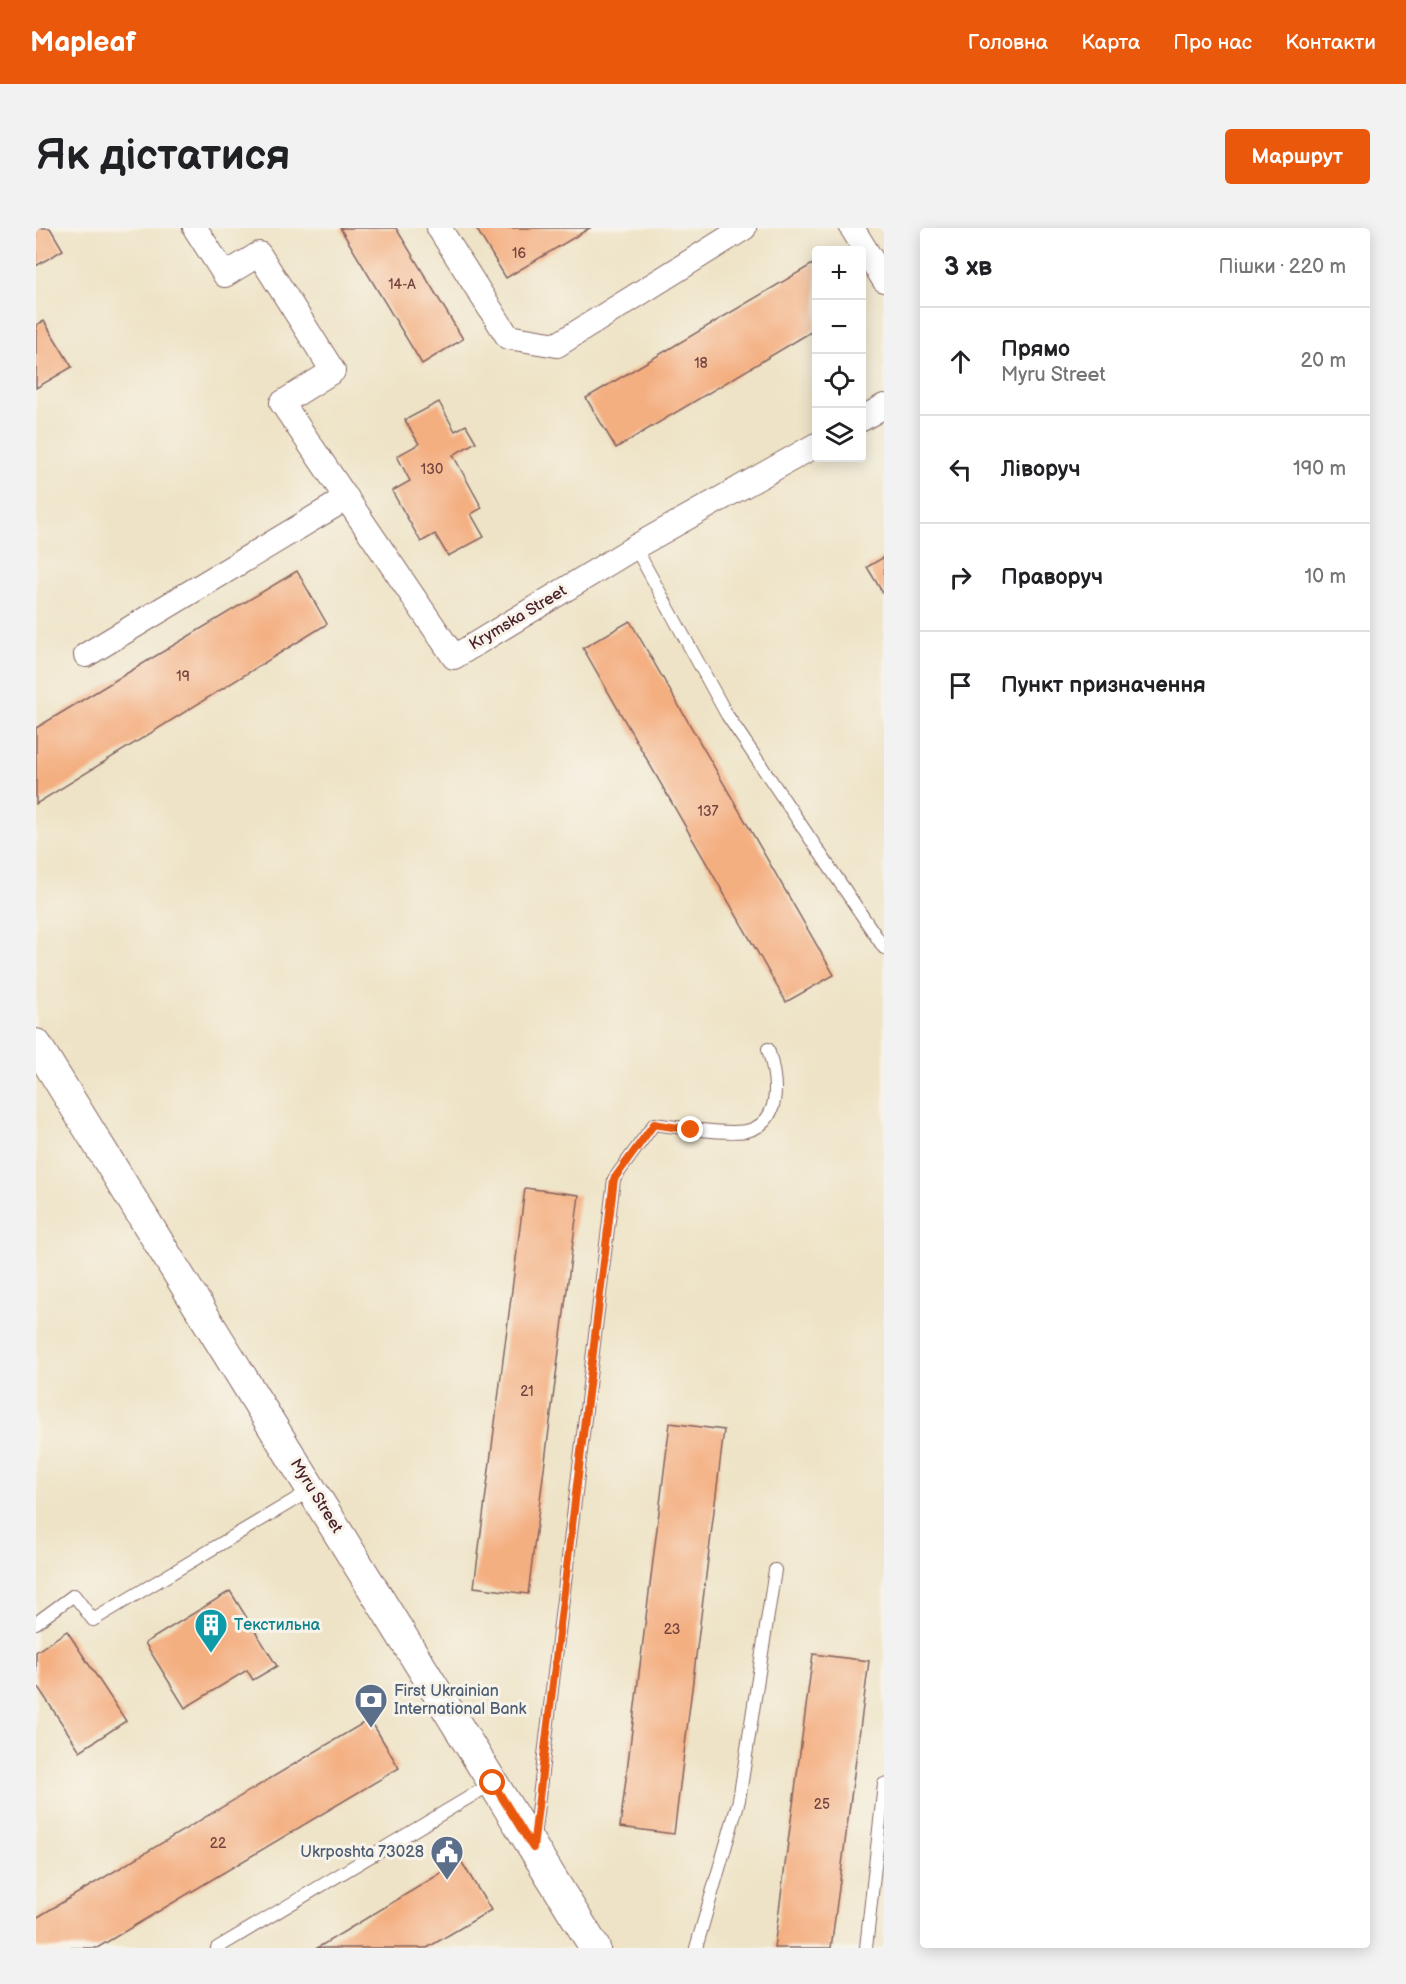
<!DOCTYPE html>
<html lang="uk">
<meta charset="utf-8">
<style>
:root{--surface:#fff;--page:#f2f2f2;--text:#202124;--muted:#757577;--line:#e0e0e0;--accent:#ea580c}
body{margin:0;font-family:"Balsamiq Sans",sans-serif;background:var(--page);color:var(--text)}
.controls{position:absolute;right:18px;top:18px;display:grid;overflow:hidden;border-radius:6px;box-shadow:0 3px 15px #0003}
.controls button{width:54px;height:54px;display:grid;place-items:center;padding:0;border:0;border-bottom:2px solid var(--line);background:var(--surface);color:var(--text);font:30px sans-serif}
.stop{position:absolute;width:18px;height:18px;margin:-14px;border:4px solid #ea580c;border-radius:50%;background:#fff}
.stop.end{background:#ea580c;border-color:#fff;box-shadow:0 2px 6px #0008}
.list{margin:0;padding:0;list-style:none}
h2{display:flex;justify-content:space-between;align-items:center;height:78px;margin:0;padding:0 24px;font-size:26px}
h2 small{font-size:20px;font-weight:400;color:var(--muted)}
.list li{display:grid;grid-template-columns:39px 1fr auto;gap:18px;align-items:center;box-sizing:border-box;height:108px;padding:0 24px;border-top:2px solid var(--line)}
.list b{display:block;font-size:22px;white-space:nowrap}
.list p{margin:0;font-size:20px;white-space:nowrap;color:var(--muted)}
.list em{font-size:20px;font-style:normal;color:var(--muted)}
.icon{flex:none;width:33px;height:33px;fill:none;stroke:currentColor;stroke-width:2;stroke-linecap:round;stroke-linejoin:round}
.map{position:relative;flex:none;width:848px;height:1720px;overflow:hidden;border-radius:6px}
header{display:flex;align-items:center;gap:36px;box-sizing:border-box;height:84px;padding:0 30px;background:var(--accent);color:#fff}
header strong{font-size:28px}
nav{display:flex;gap:33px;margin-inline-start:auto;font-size:21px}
.intro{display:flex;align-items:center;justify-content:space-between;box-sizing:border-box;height:144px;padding:0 36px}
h1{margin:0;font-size:42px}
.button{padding:15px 27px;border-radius:6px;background:var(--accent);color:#fff;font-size:21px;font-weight:700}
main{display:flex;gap:36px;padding:0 36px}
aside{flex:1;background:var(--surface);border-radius:6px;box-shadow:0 3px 15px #0003}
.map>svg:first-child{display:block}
.building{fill:#f4af81}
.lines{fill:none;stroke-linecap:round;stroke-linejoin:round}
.service-casing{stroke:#836461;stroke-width:14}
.minor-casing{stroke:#836461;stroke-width:26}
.tertiary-casing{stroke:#836461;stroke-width:32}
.service{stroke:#fff;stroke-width:12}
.minor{stroke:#fff;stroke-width:24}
.tertiary{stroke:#fff;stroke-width:30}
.route{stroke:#ea580c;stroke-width:8}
.labels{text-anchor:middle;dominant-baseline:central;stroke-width:6;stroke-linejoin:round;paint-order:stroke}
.number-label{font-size:14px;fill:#744340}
.street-label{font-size:16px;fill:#4a1f2b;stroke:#f7f3e8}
.culture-label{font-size:16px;fill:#0d838f;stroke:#f7f3e8;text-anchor:start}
.service-label{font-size:16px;fill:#4e5e75;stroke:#f7f3e8;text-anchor:start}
</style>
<header>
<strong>Mapleaf</strong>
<nav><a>Головна</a><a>Карта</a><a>Про нас</a><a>Контакти</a></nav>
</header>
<div class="intro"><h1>Як дістатися</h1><a class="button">Маршрут</a></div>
<main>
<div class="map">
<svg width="848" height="1720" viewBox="0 0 848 1720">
<rect width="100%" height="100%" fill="#f7f3e8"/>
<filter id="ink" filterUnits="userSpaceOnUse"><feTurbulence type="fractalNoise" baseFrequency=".0167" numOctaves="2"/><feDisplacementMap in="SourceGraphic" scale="12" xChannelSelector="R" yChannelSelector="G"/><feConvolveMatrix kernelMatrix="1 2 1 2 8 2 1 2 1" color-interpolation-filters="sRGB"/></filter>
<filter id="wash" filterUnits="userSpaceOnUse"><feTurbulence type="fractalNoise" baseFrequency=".008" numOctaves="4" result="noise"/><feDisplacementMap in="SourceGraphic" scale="24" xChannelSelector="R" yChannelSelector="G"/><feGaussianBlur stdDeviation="1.35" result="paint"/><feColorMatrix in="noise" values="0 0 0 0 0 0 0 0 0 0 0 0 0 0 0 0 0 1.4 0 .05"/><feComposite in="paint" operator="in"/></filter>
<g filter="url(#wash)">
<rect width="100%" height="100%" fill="#eee3c6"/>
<g id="blocks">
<g class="building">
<path d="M 0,0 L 14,0 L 27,22 L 0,38 Z"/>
<path d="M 304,0 L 360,0 L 427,111 L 386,136 Z"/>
<path d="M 440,0 L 554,0 L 470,50 Z"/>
<path d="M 780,34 L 780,101 L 580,220 L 550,170 Z"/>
<path d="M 8,93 L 36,139 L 0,160 L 0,97 Z"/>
<path d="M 403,174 L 419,203 L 430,197 L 440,214 L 417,227 L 446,280 L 435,286 L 448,309 L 412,328 L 399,306 L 385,314 L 356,263 L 374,253 L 361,228 L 383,216 L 369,192 Z"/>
<path d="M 848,329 L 848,367 L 831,339 Z"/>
<path d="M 261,343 L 291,396 L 0,576 L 0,500 Z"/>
<path d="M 594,393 L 798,747 L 750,774 L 547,420 Z"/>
<path d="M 489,960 L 543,967 L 492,1366 L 438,1359 Z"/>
<path d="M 634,1195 L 688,1202 L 638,1606 L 584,1599 Z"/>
<path d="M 194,1363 L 241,1438 L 217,1452 L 211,1442 L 149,1480 L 109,1415 Z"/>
<path d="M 31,1403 L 90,1493 L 44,1523 L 0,1456 L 0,1424 Z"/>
<path d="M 777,1426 L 833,1433 L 795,1720 L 738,1720 Z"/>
<path d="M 334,1491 L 363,1540 L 61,1720 L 0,1720 L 0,1690 Z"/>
<path d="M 425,1633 L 455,1682 L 391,1720 L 281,1720 Z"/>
</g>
</g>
</g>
<g filter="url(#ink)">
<use href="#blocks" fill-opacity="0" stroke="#836461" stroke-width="1.5"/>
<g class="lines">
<g class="service-casing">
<g id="service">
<path d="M 599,319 L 691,487 L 848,720"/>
<path d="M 0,1395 L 38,1367 L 57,1392 L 275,1262"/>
<path d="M 498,1610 L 578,951 L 618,896 C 638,899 696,908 714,902 C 748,891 740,847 732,821"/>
<path d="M 181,1720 L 457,1555"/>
<path d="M 660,1720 L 703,1572 L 739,1342"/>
<path d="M 830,1720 L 848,1556"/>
</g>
</g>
<g class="minor-casing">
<g id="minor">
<path d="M 159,0 L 189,47 L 223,26 L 297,143 L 246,175 L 418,429 L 599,319 L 780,217"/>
<path d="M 403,0 L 472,109 L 521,117 L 708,0"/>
<path d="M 816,0 L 848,52"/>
<path d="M 826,191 L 848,178"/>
<path d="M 50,427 L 311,270"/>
</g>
</g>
<g class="tertiary-casing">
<path id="tertiary" d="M 0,816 L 559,1720"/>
</g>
<use href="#service" class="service"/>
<use href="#minor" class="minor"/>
<use href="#tertiary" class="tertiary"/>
</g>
</g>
<g class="lines" filter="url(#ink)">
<path class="route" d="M 457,1555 L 497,1620 L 578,951 L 618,896 L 655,902"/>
</g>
<defs>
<g id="building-pin" transform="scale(1.725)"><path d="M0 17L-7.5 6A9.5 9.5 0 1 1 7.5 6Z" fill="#0f9aa8" stroke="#f7f3e8"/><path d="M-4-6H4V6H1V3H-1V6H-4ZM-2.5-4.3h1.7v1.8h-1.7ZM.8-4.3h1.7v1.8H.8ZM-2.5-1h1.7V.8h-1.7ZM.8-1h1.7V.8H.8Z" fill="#fff"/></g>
<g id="bank-pin" transform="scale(1.725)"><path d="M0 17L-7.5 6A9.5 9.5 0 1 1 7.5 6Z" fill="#5c6f8a" stroke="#f7f3e8"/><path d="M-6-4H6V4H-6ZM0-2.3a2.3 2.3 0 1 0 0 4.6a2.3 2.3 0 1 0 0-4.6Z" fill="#fff"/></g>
<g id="civic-pin" transform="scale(1.725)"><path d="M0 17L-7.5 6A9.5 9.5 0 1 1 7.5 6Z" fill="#5c6f8a" stroke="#f7f3e8"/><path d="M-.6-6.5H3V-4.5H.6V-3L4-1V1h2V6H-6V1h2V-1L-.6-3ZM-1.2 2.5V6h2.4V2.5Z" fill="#fff"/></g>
</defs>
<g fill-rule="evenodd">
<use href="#building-pin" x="175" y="1397"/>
<use href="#bank-pin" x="335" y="1472"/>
<use href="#civic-pin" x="411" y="1624"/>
</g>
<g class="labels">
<g class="number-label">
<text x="483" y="25">16</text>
<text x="366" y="56">14-А</text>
<text x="665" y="135">18</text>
<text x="396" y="241">130</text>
<text x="147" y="448">19</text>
<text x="672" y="583">137</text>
<text x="491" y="1163">21</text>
<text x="636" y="1401">23</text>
<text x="786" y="1576">25</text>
<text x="182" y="1615">22</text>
</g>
<g class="street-label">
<text transform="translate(482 390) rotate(-31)">Krymska Street</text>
<text transform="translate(280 1268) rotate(58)">Myru Street</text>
</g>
<g class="culture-label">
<text x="198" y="1397">Текстильна</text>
</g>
<g class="service-label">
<text x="358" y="1463">First Ukrainian<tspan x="358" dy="18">International Bank</tspan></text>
<text x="388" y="1624" text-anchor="end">Ukrposhta 73028</text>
</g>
</g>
</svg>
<div class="controls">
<button>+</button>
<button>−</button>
<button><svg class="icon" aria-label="locate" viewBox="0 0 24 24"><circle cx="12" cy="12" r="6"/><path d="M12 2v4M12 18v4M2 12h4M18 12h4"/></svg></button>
<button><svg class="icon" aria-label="layers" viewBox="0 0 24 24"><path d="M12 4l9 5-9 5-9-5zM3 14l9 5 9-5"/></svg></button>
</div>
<div class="stop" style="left:457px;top:1555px"></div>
<div class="stop end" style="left:655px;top:902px"></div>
</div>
<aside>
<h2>3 хв<small>Пішки · 220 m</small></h2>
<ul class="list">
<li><svg class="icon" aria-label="ahead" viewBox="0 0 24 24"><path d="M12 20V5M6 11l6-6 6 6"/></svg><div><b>Прямо</b><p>Myru Street</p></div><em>20 m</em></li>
<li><svg class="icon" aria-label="left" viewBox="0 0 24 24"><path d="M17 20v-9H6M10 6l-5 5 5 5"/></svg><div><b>Ліворуч</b></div><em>190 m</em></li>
<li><svg class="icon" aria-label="right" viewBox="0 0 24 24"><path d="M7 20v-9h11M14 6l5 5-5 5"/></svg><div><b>Праворуч</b></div><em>10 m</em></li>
<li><svg class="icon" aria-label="arrive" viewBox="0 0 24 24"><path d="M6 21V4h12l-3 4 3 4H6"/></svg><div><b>Пункт призначення</b></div></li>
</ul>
</aside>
</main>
